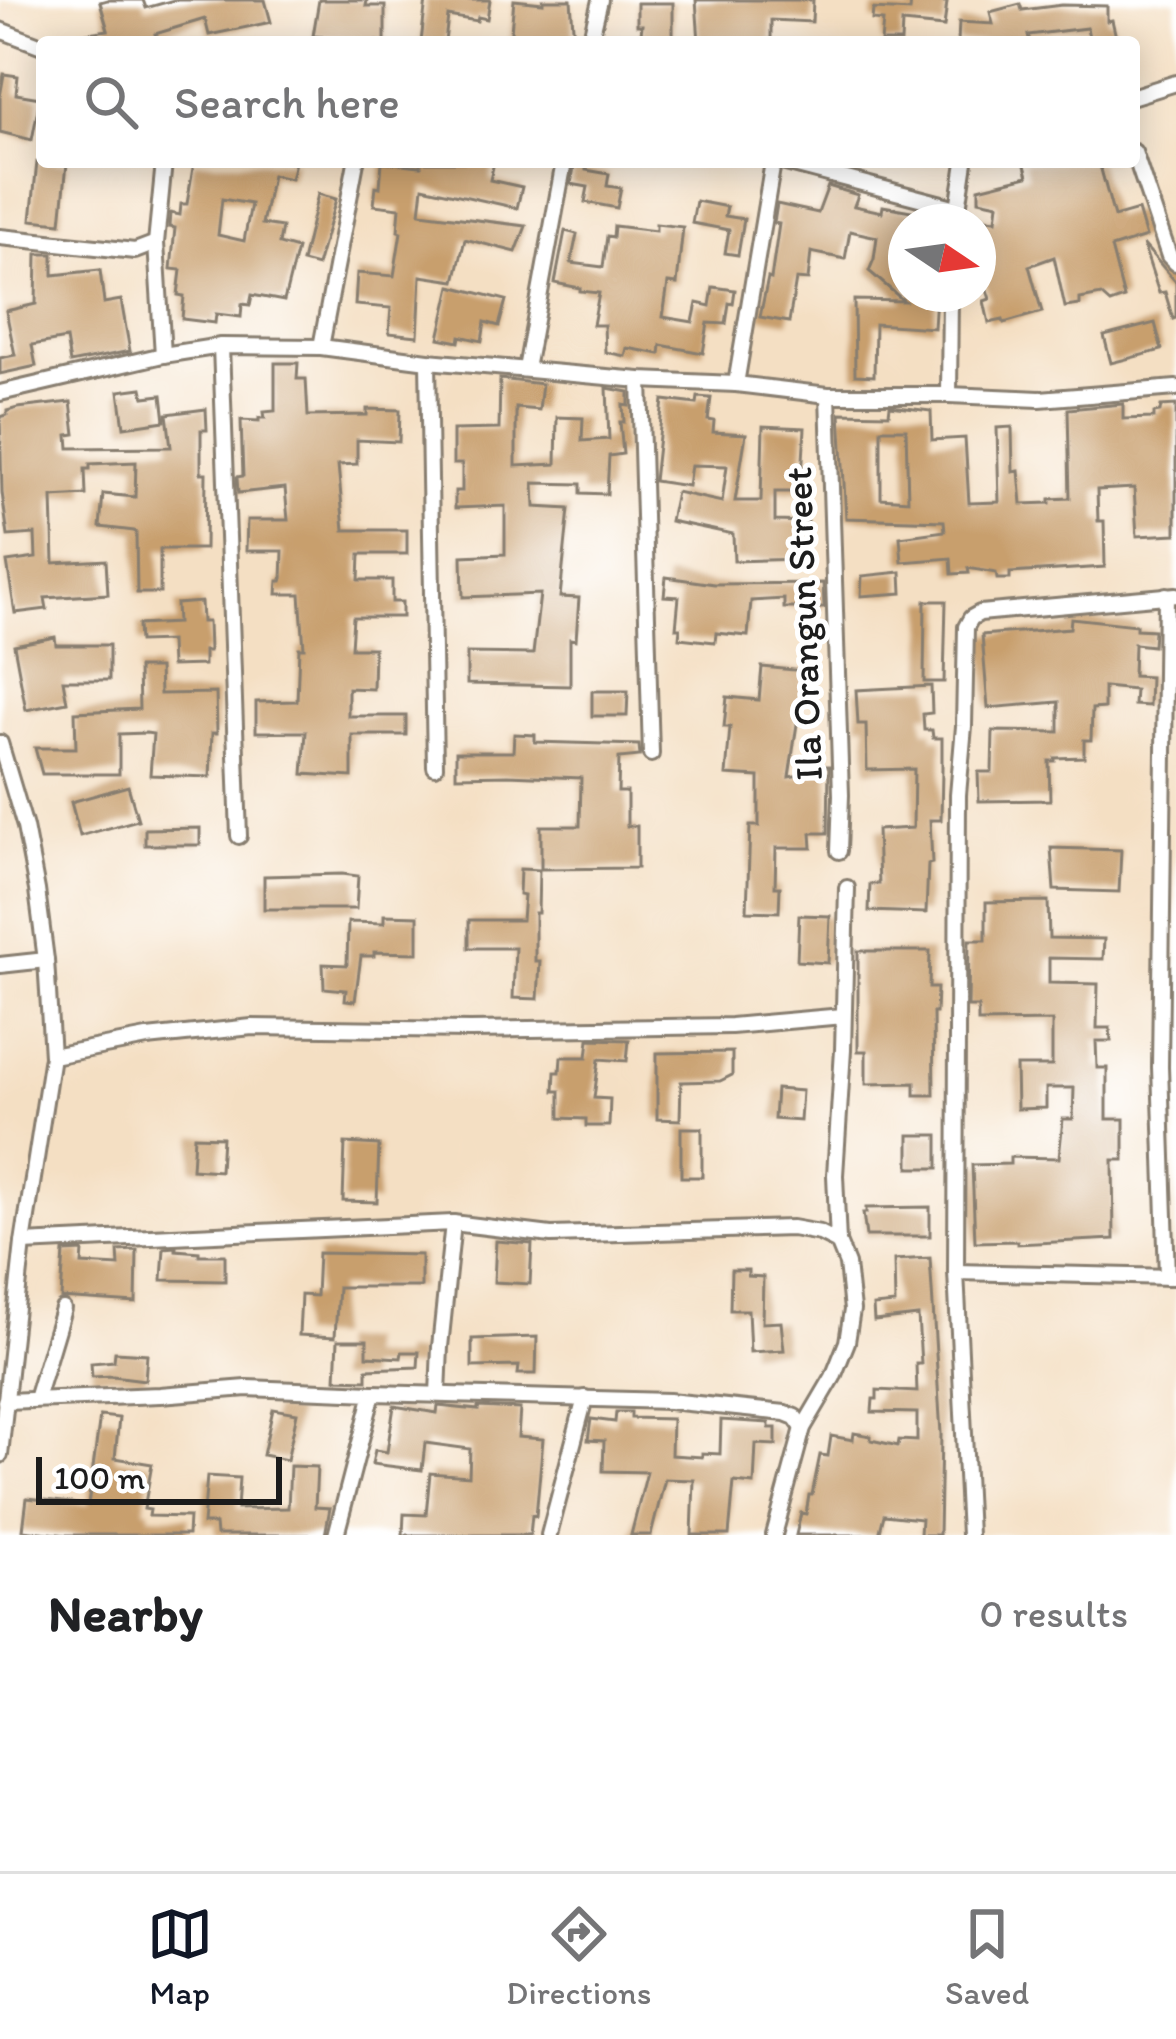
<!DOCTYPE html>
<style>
:root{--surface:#fff;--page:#f6f6f6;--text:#202124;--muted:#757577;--line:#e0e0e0;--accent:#111827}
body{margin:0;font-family:Itim,sans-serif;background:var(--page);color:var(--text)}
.compass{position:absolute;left:888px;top:204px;width:108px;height:108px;border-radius:50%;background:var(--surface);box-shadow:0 6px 30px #0003;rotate:103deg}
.scale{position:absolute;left:36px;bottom:30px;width:246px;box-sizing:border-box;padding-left:12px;border:6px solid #1c1c1c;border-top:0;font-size:33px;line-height:42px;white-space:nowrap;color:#1c1c1c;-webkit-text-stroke:9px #fff;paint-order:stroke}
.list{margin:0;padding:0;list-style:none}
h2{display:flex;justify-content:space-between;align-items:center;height:156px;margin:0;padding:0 48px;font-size:51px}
h2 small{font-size:39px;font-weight:400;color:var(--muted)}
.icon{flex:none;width:66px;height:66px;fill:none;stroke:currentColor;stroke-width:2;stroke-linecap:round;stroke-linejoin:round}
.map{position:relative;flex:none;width:1176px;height:1535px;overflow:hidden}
.search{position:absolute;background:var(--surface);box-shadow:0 6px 30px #0003;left:36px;right:36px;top:36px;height:132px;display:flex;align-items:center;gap:30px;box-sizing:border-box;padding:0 42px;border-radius:12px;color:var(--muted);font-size:45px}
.sheet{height:336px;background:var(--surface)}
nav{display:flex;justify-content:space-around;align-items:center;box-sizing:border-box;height:168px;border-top:3px solid var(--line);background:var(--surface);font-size:33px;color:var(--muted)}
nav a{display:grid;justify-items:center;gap:6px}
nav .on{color:var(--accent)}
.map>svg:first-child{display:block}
.building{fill:#c89f6d;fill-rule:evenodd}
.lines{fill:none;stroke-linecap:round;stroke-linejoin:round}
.street-casing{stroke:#887e70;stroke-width:20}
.street{stroke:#fff;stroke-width:14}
.labels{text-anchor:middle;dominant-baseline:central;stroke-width:10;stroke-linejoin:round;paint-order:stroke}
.street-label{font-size:39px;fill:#1c1c1c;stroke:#fff}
</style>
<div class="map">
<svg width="1176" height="1535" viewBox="0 0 1176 1535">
<rect width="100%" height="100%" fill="#fff"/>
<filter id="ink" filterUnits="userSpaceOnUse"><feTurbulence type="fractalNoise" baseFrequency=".00833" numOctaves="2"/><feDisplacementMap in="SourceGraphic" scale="24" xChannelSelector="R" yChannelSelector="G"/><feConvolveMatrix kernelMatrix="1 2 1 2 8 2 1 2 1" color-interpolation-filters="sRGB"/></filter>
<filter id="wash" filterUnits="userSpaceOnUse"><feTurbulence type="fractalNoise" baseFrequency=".004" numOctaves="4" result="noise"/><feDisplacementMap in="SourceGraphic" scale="48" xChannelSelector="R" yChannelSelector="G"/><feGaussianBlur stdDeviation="2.7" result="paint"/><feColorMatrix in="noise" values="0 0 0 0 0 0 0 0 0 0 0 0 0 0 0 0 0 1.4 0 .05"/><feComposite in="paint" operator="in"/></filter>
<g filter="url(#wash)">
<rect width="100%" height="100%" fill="#f4dfc3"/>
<g id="blocks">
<g class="building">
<path d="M 107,0 L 143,0 L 146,8 L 174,0 L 265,0 L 271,22 L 209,35 L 205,19 L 155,34 L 156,38 L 142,42 L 82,42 L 81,34 L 108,30 L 100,2 Z"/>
<path d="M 319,0 L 367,0 L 366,6 L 385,6 L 385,42 L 313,36 Z"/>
<path d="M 426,0 L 490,0 L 487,19 L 478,17 L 477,21 L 448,16 L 445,42 L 421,42 Z"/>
<path d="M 514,0 L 543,3 L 543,0 L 571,0 L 574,42 L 510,42 Z"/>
<path d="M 696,0 L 813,0 L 812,22 L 771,20 L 771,42 L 699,42 Z"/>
<path d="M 911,0 L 947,2 L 944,27 L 902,23 L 901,42 L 881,42 L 883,21 L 872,20 L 873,9 L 910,11 Z"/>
<path d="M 637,3 L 673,3 L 673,42 L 640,42 L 642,25 L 637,25 Z"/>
<path d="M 1020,4 L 1022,10 L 1062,5 L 1107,6 L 1107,21 L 1112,20 L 1117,42 L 1090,42 L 1087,28 L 1028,35 L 1030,42 L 958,42 L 959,22 L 993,24 L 990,12 Z"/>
<path d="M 4,74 L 18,76 L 16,94 L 40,98 L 32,140 L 0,132 L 0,97 Z"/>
<path d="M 37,162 L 67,163 L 61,223 L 31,220 Z"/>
<path d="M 194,162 L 295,162 L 291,179 L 272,175 L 262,224 L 282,227 L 279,244 L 297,249 L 284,301 L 252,295 L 250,305 L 242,304 L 241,317 L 216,314 L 215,323 L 182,319 L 184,296 L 178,295 L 181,270 L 171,269 L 175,228 L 169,227 L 170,213 L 180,215 L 181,204 L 187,204 ZM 222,199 L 251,204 L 244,241 L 218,235 Z"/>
<path d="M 382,162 L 421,166 L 421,162 L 494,162 L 490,180 L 522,187 L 517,208 L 423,187 L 420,213 L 526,226 L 516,252 L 465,239 L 455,281 L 421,276 L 418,336 L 389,333 L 391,308 L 355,305 L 357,273 L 394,276 L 401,232 L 398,231 L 400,208 L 374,205 L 376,186 L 380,187 Z"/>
<path d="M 575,162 L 587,162 L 586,170 L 609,174 L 607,186 L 621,188 L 617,208 L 585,202 L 588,187 L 571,184 Z"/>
<path d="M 1024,162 L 1099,162 L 1114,217 L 1138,210 L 1146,237 L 1111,248 L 1124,298 L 1110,303 L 1101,295 L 1080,299 L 1080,305 L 1065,307 L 1054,257 L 1029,266 L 1042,312 L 1004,323 L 1003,320 L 989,323 L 984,301 L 990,299 L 978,262 L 978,218 L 996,220 L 998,204 L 979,200 L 979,188 L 1028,176 Z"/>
<path d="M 828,186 L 858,195 L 854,206 L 882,212 L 883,206 L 945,217 L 945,222 L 906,222 L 906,294 L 936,294 L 934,328 L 875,324 L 874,376 L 855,375 L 854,300 L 904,301 L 869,271 L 874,259 L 877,237 L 850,231 L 845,259 L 811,252 L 808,280 L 796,279 L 789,322 L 760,317 L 768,278 L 771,279 L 779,224 L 774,223 L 777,204 L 818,213 Z"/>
<path d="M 318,194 L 336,199 L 317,266 L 302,262 Z"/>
<path d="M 696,201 L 727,207 L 725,216 L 744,219 L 738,255 L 725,253 L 729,230 L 692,223 Z"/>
<path d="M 656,224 L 683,227 L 677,284 L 668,283 L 663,317 L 693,322 L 697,303 L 710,306 L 713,287 L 735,290 L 733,304 L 729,303 L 726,324 L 708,323 L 703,353 L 661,345 L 660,354 L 627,348 L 625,356 L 605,352 L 604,325 L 593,325 L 599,293 L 580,291 L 580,288 L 555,283 L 565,231 L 577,234 L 571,263 L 603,267 L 607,236 L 613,237 L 614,226 L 656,231 Z"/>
<path d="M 1143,244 L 1176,282 L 1176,318 L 1173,319 L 1165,292 L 1159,293 Z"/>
<path d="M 37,254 L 53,254 L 53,275 L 100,270 L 104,303 L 121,300 L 130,351 L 70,363 L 66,339 L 32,345 L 36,366 L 0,374 L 0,358 L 15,355 L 6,311 L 36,304 Z"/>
<path d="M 451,286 L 506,300 L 499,326 L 485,322 L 482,341 L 460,336 L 459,342 L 439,338 Z"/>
<path d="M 1155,323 L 1162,350 L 1111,363 L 1104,336 Z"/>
<path d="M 275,363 L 298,363 L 297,379 L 306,379 L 308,416 L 367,415 L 367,409 L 400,410 L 399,442 L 357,440 L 357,464 L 338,465 L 344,530 L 407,530 L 407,554 L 360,554 L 359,580 L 392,580 L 392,602 L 402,602 L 402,617 L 353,617 L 351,648 L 374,648 L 373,689 L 348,688 L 348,716 L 406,716 L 406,735 L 352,735 L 352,777 L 303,774 L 306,732 L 256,732 L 256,702 L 297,701 L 299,648 L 304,648 L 300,594 L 277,594 L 278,581 L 282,581 L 283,551 L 246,551 L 247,520 L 288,520 L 285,488 L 238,493 L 237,477 L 243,476 L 241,420 L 259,421 L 259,418 L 265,418 L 264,412 L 275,411 Z"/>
<path d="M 500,379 L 542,384 L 539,410 L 516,408 L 516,466 L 556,464 L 557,417 L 583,418 L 582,441 L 609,439 L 607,388 L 629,392 L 629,406 L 623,405 L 624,422 L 620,422 L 623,454 L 609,456 L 607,494 L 581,493 L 581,484 L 534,483 L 535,507 L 569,509 L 560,597 L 579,598 L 576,640 L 570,639 L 570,686 L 467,684 L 467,653 L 533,654 L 540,594 L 463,597 L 462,556 L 505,554 L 505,506 L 455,508 L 455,491 L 462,491 L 462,464 L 453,464 L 453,430 L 499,429 Z"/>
<path d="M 142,388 L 144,397 L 162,395 L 165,421 L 124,427 L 119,391 Z"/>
<path d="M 698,397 L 711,398 L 708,420 L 714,421 L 713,432 L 746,434 L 735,501 L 761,501 L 763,426 L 805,428 L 801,492 L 775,492 L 775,521 L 808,522 L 807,546 L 798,546 L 798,559 L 734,561 L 733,534 L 670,521 L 676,492 L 722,502 L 727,466 L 691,465 L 688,486 L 654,481 L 663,400 L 697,404 Z"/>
<path d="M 71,402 L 75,434 L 68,435 L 69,448 L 171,447 L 167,414 L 206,409 L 207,430 L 201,430 L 201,473 L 206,473 L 205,549 L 160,549 L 160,593 L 137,593 L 136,533 L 134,531 L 100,527 L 103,494 L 135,497 L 136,462 L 90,464 L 90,469 L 85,469 L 86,495 L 52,497 L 54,563 L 106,560 L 108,594 L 45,598 L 47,609 L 15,613 L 7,562 L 36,558 L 35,534 L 8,536 L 2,493 L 0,417 L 7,415 L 7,411 L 18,408 Z"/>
<path d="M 1123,404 L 1123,419 L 1154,418 L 1154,413 L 1160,412 L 1161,406 L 1176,405 L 1176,534 L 1137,536 L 1134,488 L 1097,490 L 1098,521 L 1104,521 L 1105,567 L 1010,573 L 1010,579 L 997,579 L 996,573 L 968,568 L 969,573 L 952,574 L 951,558 L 902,562 L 900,537 L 945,531 L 944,521 L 846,518 L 840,413 L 889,414 L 890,406 L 931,411 L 932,440 L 965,438 L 969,503 L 999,502 L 997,428 L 1012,427 L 1013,472 L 1019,471 L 1022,504 L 1050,503 L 1050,499 L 1070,498 L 1068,409 ZM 881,429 L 906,429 L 908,500 L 881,498 Z"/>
<path d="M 901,572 L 902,593 L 861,596 L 862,576 Z"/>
<path d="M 666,577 L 714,584 L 823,583 L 824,608 L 784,608 L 784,599 L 751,601 L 748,636 L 716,633 L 715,642 L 679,638 L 680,628 L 676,628 L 679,597 L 664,596 Z"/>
<path d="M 925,601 L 946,601 L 944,682 L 924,682 Z"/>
<path d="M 201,602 L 202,622 L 208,622 L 209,651 L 204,651 L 204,665 L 171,666 L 170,641 L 139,642 L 138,625 L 177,623 L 176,604 Z"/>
<path d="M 1071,618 L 1136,625 L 1136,629 L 1154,630 L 1153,646 L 1134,644 L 1133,676 L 1150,677 L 1149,706 L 1134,705 L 1135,690 L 1104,687 L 1104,708 L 1092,709 L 1091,740 L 1084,740 L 1084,757 L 1055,758 L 1055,761 L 1049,761 L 1050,800 L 979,801 L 978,772 L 992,772 L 993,731 L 1059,732 L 1059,702 L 988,708 L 982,635 L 1070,628 Z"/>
<path d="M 55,637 L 56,645 L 109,645 L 109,680 L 63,680 L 67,702 L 26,710 L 14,645 Z"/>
<path d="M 762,667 L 805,671 L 789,777 L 819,772 L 819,766 L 829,766 L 828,833 L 811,833 L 812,848 L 776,848 L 775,887 L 780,887 L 779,912 L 747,911 L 750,826 L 759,826 L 759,777 L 726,775 L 730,727 L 724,727 L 727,697 L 759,700 Z"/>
<path d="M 138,668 L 159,668 L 160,694 L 216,693 L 217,733 L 212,733 L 210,777 L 150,775 L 153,734 L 146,733 L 119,734 L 119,774 L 42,774 L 35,748 L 76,748 L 75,712 L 139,709 Z"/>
<path d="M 931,686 L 932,713 L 923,714 L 924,730 L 932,730 L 933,738 L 942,738 L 942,769 L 941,820 L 930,820 L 932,863 L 928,864 L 926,913 L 869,911 L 870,884 L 879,884 L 877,830 L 913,828 L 914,769 L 867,770 L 866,724 L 858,724 L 856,690 Z"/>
<path d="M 592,691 L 628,691 L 627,716 L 592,716 Z"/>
<path d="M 514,734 L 535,735 L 535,742 L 639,745 L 640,756 L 619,758 L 618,792 L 627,792 L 627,826 L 637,826 L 637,868 L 541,869 L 541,826 L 580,826 L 581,778 L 508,775 L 456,776 L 456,752 L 513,752 Z"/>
<path d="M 128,786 L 138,820 L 80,836 L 71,802 Z"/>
<path d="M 200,828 L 200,845 L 145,845 L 145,829 Z"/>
<path d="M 1051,848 L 1121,850 L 1119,892 L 1054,890 Z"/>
<path d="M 520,869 L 539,870 L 538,913 L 535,913 L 535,961 L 540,961 L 538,999 L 513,998 L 515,948 L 469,948 L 469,920 L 522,920 L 524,895 L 519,894 Z"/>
<path d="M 342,874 L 358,876 L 356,909 L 264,909 L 264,876 Z"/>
<path d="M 1048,901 L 1049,938 L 1104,939 L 1103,959 L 1049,958 L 1049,983 L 1098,984 L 1097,1028 L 1110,1028 L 1111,1041 L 1096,1041 L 1097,1068 L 1107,1068 L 1107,1119 L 1124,1119 L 1124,1160 L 1113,1160 L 1114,1239 L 1017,1244 L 1017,1241 L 975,1242 L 972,1165 L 1010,1164 L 1010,1157 L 1059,1158 L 1063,1119 L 1073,1119 L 1074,1088 L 1046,1088 L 1046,1108 L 1017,1109 L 1016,1066 L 1052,1066 L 1052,1021 L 978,1022 L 978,1007 L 968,1007 L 969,940 L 986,940 L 986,902 Z"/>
<path d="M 384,915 L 418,916 L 418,953 L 374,952 L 374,956 L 361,956 L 355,1001 L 345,1000 L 346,990 L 324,988 L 323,964 L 347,965 L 348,922 L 384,923 Z"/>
<path d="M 799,915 L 830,916 L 828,963 L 797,961 Z"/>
<path d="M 858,951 L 930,951 L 929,988 L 937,988 L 936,1013 L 933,1013 L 934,1095 L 915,1095 L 915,1083 L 866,1084 L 866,1051 L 858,1051 Z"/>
<path d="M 589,1039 L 629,1040 L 627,1061 L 599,1059 L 594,1098 L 610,1099 L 609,1126 L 586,1126 L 586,1119 L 560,1118 L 560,1091 L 554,1091 L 555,1072 L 560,1072 L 561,1057 L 587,1057 Z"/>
<path d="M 732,1052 L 732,1075 L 720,1081 L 681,1082 L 680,1120 L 657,1119 L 657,1053 Z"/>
<path d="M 776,1089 L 802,1091 L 800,1121 L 774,1119 Z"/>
<rect x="681" y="1128" width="21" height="49"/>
<rect x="909" y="1135" width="29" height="33"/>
<path d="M 194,1136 L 222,1137 L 220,1171 L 192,1169 Z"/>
<path d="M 345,1143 L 379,1145 L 377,1202 L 343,1201 Z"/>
<path d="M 930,1207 L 930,1236 L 866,1236 L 863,1213 L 866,1213 L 866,1208 Z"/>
<path d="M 496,1241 L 532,1244 L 530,1284 L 494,1282 Z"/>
<path d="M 176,1247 L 176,1250 L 199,1252 L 199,1255 L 225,1255 L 225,1281 L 162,1280 L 164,1248 Z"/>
<path d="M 137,1250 L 136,1303 L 61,1298 L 64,1252 L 83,1251 L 82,1264 L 119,1266 L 118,1251 Z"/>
<path d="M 318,1253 L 421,1255 L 421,1287 L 338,1287 L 335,1337 L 299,1335 L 301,1295 L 316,1296 Z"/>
<path d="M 930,1258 L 941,1434 L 939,1535 L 920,1535 L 921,1519 L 884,1515 L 879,1535 L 796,1535 L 801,1513 L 806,1514 L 809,1495 L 812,1495 L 820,1455 L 828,1456 L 831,1436 L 853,1440 L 854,1433 L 871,1436 L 871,1440 L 898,1446 L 899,1440 L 917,1441 L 917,1413 L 872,1412 L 873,1399 L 877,1399 L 877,1390 L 917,1392 L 916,1364 L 921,1364 L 918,1316 L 874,1321 L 873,1306 L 895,1304 L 894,1260 Z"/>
<path d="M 731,1270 L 748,1270 L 748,1276 L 763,1277 L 762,1323 L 781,1322 L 784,1350 L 750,1352 L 748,1310 L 730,1310 Z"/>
<path d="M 537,1337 L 536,1374 L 518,1374 L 519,1366 L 472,1367 L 472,1339 Z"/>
<path d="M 338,1340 L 367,1340 L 367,1356 L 401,1358 L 402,1352 L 419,1352 L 418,1367 L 367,1369 L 367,1380 L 336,1379 Z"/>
<path d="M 115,1352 L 147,1354 L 145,1380 L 113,1376 L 92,1377 L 91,1363 L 114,1361 Z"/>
<path d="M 394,1406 L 437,1413 L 438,1406 L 478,1410 L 478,1407 L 520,1409 L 518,1437 L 543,1439 L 536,1516 L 532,1515 L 530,1535 L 403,1535 L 404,1514 L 426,1515 L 430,1473 L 469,1476 L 470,1449 L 425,1443 L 422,1470 L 372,1464 L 375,1450 L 387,1452 Z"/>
<path d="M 273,1409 L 297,1413 L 287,1460 L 263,1455 Z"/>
<path d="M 616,1412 L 631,1412 L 631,1418 L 672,1419 L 671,1455 L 702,1457 L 702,1453 L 720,1454 L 721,1420 L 769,1423 L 769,1428 L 776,1428 L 776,1445 L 756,1444 L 754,1484 L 734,1482 L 729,1535 L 692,1535 L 694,1480 L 665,1479 L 651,1535 L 631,1535 L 647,1472 L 603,1471 L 604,1441 L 588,1440 L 591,1419 L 615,1422 Z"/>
<path d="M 100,1416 L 119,1418 L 115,1458 L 152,1464 L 144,1509 L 150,1510 L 149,1516 L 189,1517 L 188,1535 L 67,1535 L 23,1530 L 27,1498 L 88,1505 Z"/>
<path d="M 290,1466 L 317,1467 L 315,1507 L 330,1508 L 325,1535 L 216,1535 L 215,1524 L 203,1524 L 207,1476 L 239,1478 L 237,1509 L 288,1508 Z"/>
</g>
</g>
</g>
<g filter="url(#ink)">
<use href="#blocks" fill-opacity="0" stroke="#887e70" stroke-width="3"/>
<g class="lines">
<g class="street-casing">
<g id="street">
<path d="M 0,30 L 42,46"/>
<path d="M 590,42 L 600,0"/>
<path d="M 1134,96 L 1176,83"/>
<path d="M 1134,152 L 1169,256 L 1176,263"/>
<path d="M 782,162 L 957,208"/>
<path d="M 956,222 L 965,162"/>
<path d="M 0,237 L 135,251 L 156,243"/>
<path d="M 221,346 L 239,836"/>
<path d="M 321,347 L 356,162"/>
<path d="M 163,355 L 156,243 L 164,162"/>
<path d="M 428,361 L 435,767"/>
<path d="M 526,369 L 564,162"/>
<path d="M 640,380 L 651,754"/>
<path d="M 736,384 L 773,162"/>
<path d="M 0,393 L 163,355 L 221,346 L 321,347 L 428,361 L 640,380 L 736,384 L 828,395 L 949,395 L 1040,399 L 1176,388"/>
<path d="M 828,395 L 841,795 L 839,851"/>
<path d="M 949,395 L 950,294"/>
<path d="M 1166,595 L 1160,1067 L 1167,1277"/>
<path d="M 0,743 L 25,827 L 37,890 L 46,960 L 52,1056 L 23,1243 L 0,1455"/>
<path d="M 0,965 L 46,960"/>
<path d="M 52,1056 L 147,1038 L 252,1027 L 470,1030 L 731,1026 L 843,1016"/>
<path d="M 838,1242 L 835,1175 L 843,1050 L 847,888"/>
<path d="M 23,1243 L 453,1223 L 551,1235 L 792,1228 L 820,1233 L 838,1242 L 847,1264 L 852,1310 L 847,1342 L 833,1377 L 803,1428 L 774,1535"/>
<path d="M 956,1272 L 1173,1277"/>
<path d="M 373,1393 L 669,1401 L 785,1413 L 795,1417 L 803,1428"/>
<path d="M 438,1394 L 440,1347 L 453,1223"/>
<path d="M 36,1399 L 63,1309"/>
<path d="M 5,1401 L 160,1395 L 247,1388 L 373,1393 L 336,1535"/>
<path d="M 549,1535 L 585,1398"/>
<path d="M 969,1535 L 956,1272 L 958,795 L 964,726 L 966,627 L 971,618 L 980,613 L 1176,595"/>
</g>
</g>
<use href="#street" class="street"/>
</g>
</g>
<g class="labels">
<g class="street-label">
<text transform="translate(803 624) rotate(-92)">Ila Orangun Street</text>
</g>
</g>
</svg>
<svg class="compass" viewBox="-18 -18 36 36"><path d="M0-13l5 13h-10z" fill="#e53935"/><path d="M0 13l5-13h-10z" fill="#757577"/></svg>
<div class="scale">100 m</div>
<div class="search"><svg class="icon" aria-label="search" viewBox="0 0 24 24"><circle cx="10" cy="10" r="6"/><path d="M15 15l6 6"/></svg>Search here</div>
</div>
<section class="sheet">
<h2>Nearby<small>0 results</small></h2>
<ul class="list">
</ul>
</section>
<nav>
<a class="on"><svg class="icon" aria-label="map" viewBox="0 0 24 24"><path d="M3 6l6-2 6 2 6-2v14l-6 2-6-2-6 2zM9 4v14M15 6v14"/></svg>Map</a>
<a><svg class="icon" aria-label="directions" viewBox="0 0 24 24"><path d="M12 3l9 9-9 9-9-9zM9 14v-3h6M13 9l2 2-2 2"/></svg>Directions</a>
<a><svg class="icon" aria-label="saved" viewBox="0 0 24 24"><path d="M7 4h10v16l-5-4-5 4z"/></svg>Saved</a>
</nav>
